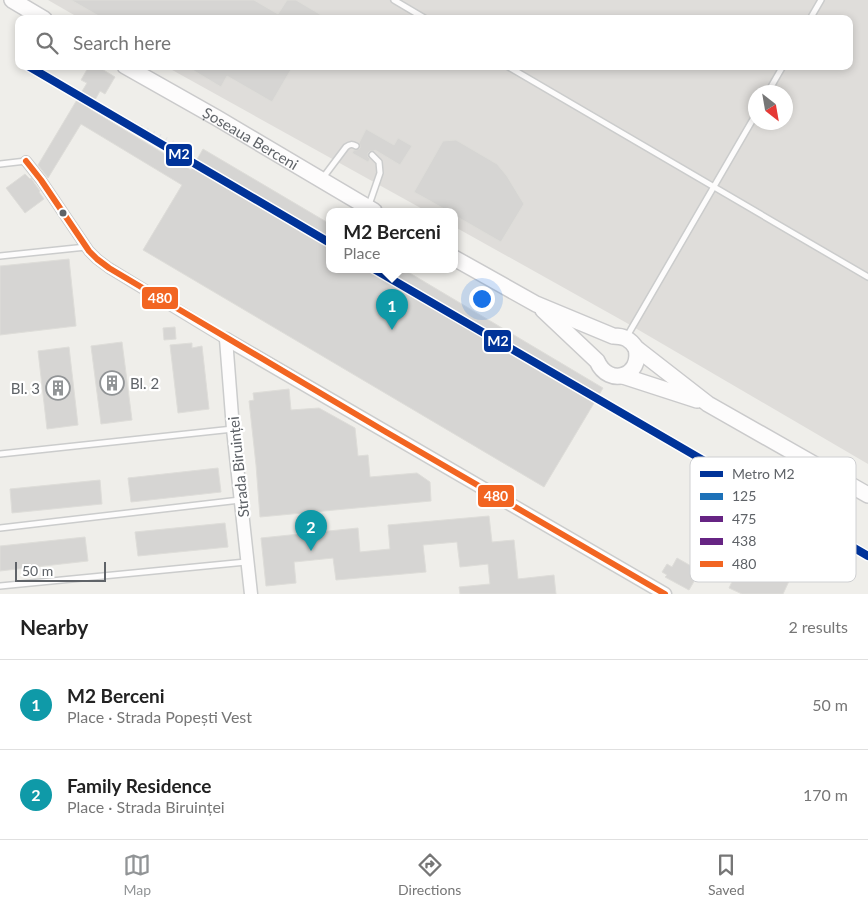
<!DOCTYPE html>
<meta charset="utf-8">
<style>
:root{--surface:#fff;--page:#f6f6f6;--text:#222;--muted:#767676;--line:#e0e0e0;--accent:#919496}
body{margin:0;font-family:Lato,sans-serif;background:var(--page);color:var(--text)}
.compass{position:absolute;left:748px;top:85px;width:45px;height:45px;border-radius:50%;background:var(--surface);box-shadow:0 2px 8px #0003;rotate:149deg}
.scale{position:absolute;left:15px;bottom:12px;width:91px;box-sizing:border-box;padding-left:5px;border:2px solid #5f6368;border-top:0;font-size:14px;line-height:18px;white-space:nowrap;color:#5f6368;-webkit-text-stroke:4px #fff;paint-order:stroke}
.you{position:absolute;left:481px;top:298px;width:18px;height:18px;margin:-12px;border:4px solid #fff;border-radius:50%;background:#1a73e8;box-shadow:0 0 0 8px #1a73e833}
.badge{display:grid;place-items:center;width:32px;height:32px;border-radius:50%;background:var(--accent);color:#fff;font-size:16px;font-weight:700}
.pin{position:absolute;translate:-50% -41px;filter:drop-shadow(0 1px 2px #0008)}
.pin::after{content:'';position:absolute;top:26px;width:18px;height:15px;background:inherit;clip-path:polygon(0 0,100% 0,50% 100%)}
.popup{position:absolute;left:326px;top:208px;width:132px;height:65px;box-sizing:border-box;display:grid;place-content:center;border-radius:10px;background:var(--surface);filter:drop-shadow(0 1px 4px #0005);font-size:16px;white-space:nowrap;color:var(--muted)}
.popup b{font-size:19px;color:var(--text)}
.popup::after{content:'';position:absolute;left:50%;top:100%;margin-left:-10px;border:10px solid transparent;border-top-color:var(--surface)}
.list{margin:0;padding:0;list-style:none}
h2{display:flex;justify-content:space-between;align-items:center;height:65px;margin:0;padding:0 20px;font-size:21px}
h2 small{font-size:16px;font-weight:400;color:var(--muted)}
.list li{display:grid;grid-template-columns:32px 1fr auto;gap:15px;align-items:center;box-sizing:border-box;height:90px;padding:0 20px;border-top:1px solid var(--line)}
.list b{display:block;font-size:19px;white-space:nowrap}
.list p{margin:0;font-size:16px;white-space:nowrap;color:var(--muted)}
.list em{font-size:16px;font-style:normal;color:var(--muted)}
.icon{flex:none;width:28px;height:28px;fill:none;stroke:currentColor;stroke-width:2;stroke-linecap:round;stroke-linejoin:round}
.map{position:relative;flex:none;width:868px;height:594px;overflow:hidden}
.search{position:absolute;background:var(--surface);box-shadow:0 2px 8px #0003;left:15px;right:15px;top:15px;height:55px;display:flex;align-items:center;gap:12px;box-sizing:border-box;padding:0 18px;border-radius:10px;color:var(--muted);font-size:19px}
.sheet{height:245px;background:var(--surface)}
nav{display:flex;justify-content:space-around;align-items:center;box-sizing:border-box;height:70px;border-top:1px solid var(--line);background:var(--surface);font-size:14px;color:var(--muted)}
nav a{display:grid;justify-items:center;gap:2px}
nav .on{color:var(--accent)}
.map>svg:first-child{display:block}
.industrial{fill:#dfddda;fill-rule:evenodd}
.building{fill:#d6d5d3;stroke:#deddd9}
.lines{fill:none;stroke-linecap:round;stroke-linejoin:round}
.service-casing{stroke:#cbcccc;stroke-width:8}
.minor-casing{stroke:#cbcccc;stroke-width:12}
.tertiary-casing{stroke:#cbcccc;stroke-width:15}
.secondary-casing{stroke:#cacacb;stroke-width:18}
.service{stroke:#fdfcfc;stroke-width:5}
.minor{stroke:#fdfcfc;stroke-width:10}
.tertiary{stroke:#fdfcfc;stroke-width:12}
.secondary{stroke:#fdfcfc;stroke-width:15}
.rail{stroke:#e4e4e4;stroke-width:4;stroke-dasharray:1 6;stroke-linecap:butt}
.bus-1-casing{stroke:#fff;stroke-width:10}
.bus-1{stroke:#f26522;stroke-width:6}
.metro-1-casing{stroke:#fff;stroke-width:11}
.metro-1{stroke:#039;stroke-width:8}
.bus-dot{fill:#5f6368;stroke:#fff;stroke-width:2}
.labels{text-anchor:middle;dominant-baseline:central;stroke-width:4.5;stroke-linejoin:round;paint-order:stroke}
.street-label{font-size:15px;fill:#5f6368;stroke:#fff}
.poi-label{font-size:15px;fill:#5f6368;stroke:#fff;text-anchor:start}
.key{fill:#fff;stroke:#cfd0d2;stroke-width:1}
.key-label{font-size:14px;fill:#5f6368}
.line-badge{stroke:#fff;stroke-width:2}
.badge-label{font-size:14px;text-anchor:middle;font-weight:bold;fill:#fff}
</style>
<div class="map">
<svg width="868" height="594" viewBox="0 0 868 594">
<rect width="100%" height="100%" fill="#efeeea"/>
<path class="industrial" d="M 48,0 L 868,0 L 868,464 L 625,322 L 455,227 L 454,211 L 426,211 L 165,66 L 849,66 L 849,19 L 81,19 ZM 756,92 L 786,92 L 786,122 L 756,122 Z"/>
<g class="building">
<path d="M 71,0 L 254,0 L 278,14 L 287,0 L 296,0 L 328,19 L 104,19 Z"/>
<path d="M 89,66 L 97,66 L 115,77 L 105,94 L 100,91 L 90,109 L 191,170 L 203,149 L 330,224 L 330,269 L 403,269 L 603,388 L 544,487 L 143,250 L 182,185 L 81,124 L 48,178 L 38,165 L 87,83 L 81,80 Z"/>
<path d="M 186,66 L 293,66 L 272,102 L 227,76 L 221,87 Z"/>
<path d="M 366,129 L 394,145 L 398,138 L 412,146 L 400,165 L 375,150 L 374,151 L 370,151 L 368,153 L 368,157 L 370,159 L 368,162 L 352,153 L 354,150 L 357,150 L 360,148 L 360,145 L 359,143 Z"/>
<path d="M 456,140 L 497,164 L 507,176 L 524,204 L 501,242 L 454,215 L 454,211 L 448,211 L 414,192 L 443,141 Z"/>
<path d="M 25,174 L 30,179 L 31,178 L 35,184 L 40,191 L 39,192 L 44,199 L 25,213 L 6,188 Z"/>
<path d="M 69,259 L 76,326 L 0,335 L 0,266 Z"/>
<path d="M 175,327 L 176,339 L 164,340 L 163,328 Z"/>
<path d="M 122,342 L 132,420 L 101,424 L 91,346 Z"/>
<path d="M 192,343 L 192,348 L 202,346 L 209,409 L 178,413 L 170,345 Z"/>
<path d="M 69,347 L 78,425 L 47,429 L 38,351 Z"/>
<path d="M 289,389 L 291,410 L 319,408 L 355,428 L 358,456 L 368,455 L 370,477 L 417,473 L 430,482 L 431,501 L 260,517 L 256,465 L 249,401 L 254,400 L 253,393 Z"/>
<path d="M 218,468 L 221,492 L 131,502 L 128,478 Z"/>
<path d="M 100,480 L 102,504 L 12,513 L 10,489 Z"/>
<path d="M 489,516 L 492,542 L 514,540 L 518,579 L 554,575 L 556,594 L 460,594 L 459,587 L 490,584 L 488,564 L 460,567 L 457,542 L 423,545 L 426,572 L 336,580 L 333,558 L 294,562 L 296,583 L 266,586 L 261,538 L 358,528 L 360,552 L 390,549 L 388,525 Z"/>
<path d="M 225,523 L 228,547 L 138,556 L 135,532 Z"/>
<path d="M 85,537 L 88,561 L 0,571 L 0,546 Z"/>
<path d="M 744,557 L 790,579 L 783,594 L 742,594 L 729,588 Z"/>
<path d="M 677,558 L 700,571 L 689,590 L 665,577 L 667,575 L 662,572 L 667,564 L 672,567 Z"/>
</g>
<g class="lines">
<g class="service-casing">
<g id="service">
<path d="M 394,0 L 426,19"/>
<path d="M 810,19 L 821,0"/>
<path d="M 507,66 L 868,277"/>
<path d="M 768,92 L 783,66"/>
<path d="M 0,164 L 26,161"/>
<path d="M 322,179 L 346,147 C 350,144 352,144 356,146"/>
<path d="M 369,205 L 380,173 L 379,162 L 372,155"/>
<path d="M 0,256 L 86,247"/>
<path d="M 626,338 L 756,114"/>
<path d="M 0,454 L 233,429"/>
<path d="M 0,528 L 240,500"/>
<path d="M 0,586 L 246,562"/>
</g>
</g>
<g class="minor-casing">
<path id="minor" d="M 26,161 L 41,180 L 89,251 L 97,259 L 109,268 L 226,339"/>
</g>
<g class="tertiary-casing">
<g id="tertiary">
<path d="M 226,339 L 665,594"/>
<path d="M 226,339 L 233,429 L 251,594"/>
</g>
</g>
<g class="secondary-casing">
<g id="secondary">
<path d="M 12,0 L 44,19"/>
<path id="s1" d="M 125,66 L 217,118 L 374,211"/>
<path d="M 454,258 L 536,304 L 613,336 C 624,336 630,339 636,348 L 708,404 L 868,495"/>
<path d="M 543,310 L 597,361 C 609,388 643,376 636,348"/>
<path d="M 623,376 L 697,400"/>
</g>
</g>
<use href="#service" class="service"/>
<use href="#minor" class="minor"/>
<use href="#tertiary" class="tertiary"/>
<use href="#secondary" class="secondary"/>
<path class="rail" d="M 84,99 C 114,115 146,128 176,144"/>
<g class="bus-1-casing">
<path id="bus-1" d="M 26,161 L 41,180 L 89,251 L 97,259 L 109,268 L 386,432 L 665,594"/>
</g>
<use href="#bus-1" class="bus-1"/>
<g class="metro-1-casing">
<g id="metro-1">
<path d="M 28,66 L 330,243"/>
<path d="M 374,269 L 868,556"/>
</g>
</g>
<use href="#metro-1" class="metro-1"/>
</g>
<defs>
<g id="building-ring" transform="scale(1.25)"><circle r="9.5" fill="#fff" stroke="#919496" stroke-width="1.5"/><path d="M-4-6H4V6H1V3H-1V6H-4ZM-2.5-4.3h1.7v1.8h-1.7ZM.8-4.3h1.7v1.8H.8ZM-2.5-1h1.7V.8h-1.7ZM.8-1h1.7V.8H.8Z" fill="#919496"/></g>
</defs>
<g fill-rule="evenodd">
<use href="#building-ring" x="112" y="383"/>
<use href="#building-ring" x="58" y="388"/>
</g>
<circle class="bus-dot" cx="63" cy="213" r="4.5"/>
<g class="labels">
<g class="street-label">
<text stroke="none"><textPath href="#s1" startOffset="145">Șoseaua Berceni</textPath></text>
<text transform="translate(238 467) rotate(-96)">Strada Biruinței</text>
</g>
<g class="poi-label">
<text x="130" y="383">Bl. 2</text>
<text x="40" y="388" text-anchor="end">Bl. 3</text>
</g>
</g>
<rect x="690" y="457" width="166" height="125" rx="8" class="key"/>
<rect x="700" y="471" width="23" height="6" fill="#039"/>
<rect x="700" y="493" width="23" height="7" fill="#1d71b8"/>
<rect x="700" y="516" width="23" height="6" fill="#662483"/>
<rect x="700" y="538" width="23" height="7" fill="#662483"/>
<rect x="700" y="561" width="23" height="6" fill="#f26522"/>
<g class="key-label">
<text x="732" y="479">Metro M2</text>
<text x="732" y="501">125</text>
<text x="732" y="524">475</text>
<text x="732" y="546">438</text>
<text x="732" y="569">480</text>
</g>
<g class="line-badge">
<rect x="165" y="143" width="28" height="24" rx="5" fill="#039"/>
<rect x="141" y="286" width="38" height="24" rx="5" fill="#f26522"/>
<rect x="483" y="329" width="29" height="24" rx="5" fill="#039"/>
<rect x="477" y="484" width="38" height="24" rx="5" fill="#f26522"/>
</g>
<g class="badge-label">
<text x="179" y="159">M2</text>
<text x="160" y="303">480</text>
<text x="498" y="346">M2</text>
<text x="496" y="501">480</text>
</g>
</svg>
<svg class="compass" viewBox="-18 -18 36 36"><path d="M0-13l5 13h-10z" fill="#e53935"/><path d="M0 13l5-13h-10z" fill="#767676"/></svg>
<div class="scale">50 m</div>
<div class="you"></div>
<div class="pin badge" style="left:392px;top:330px;background:#0f9aa8">1</div>
<div class="popup"><b>M2 Berceni</b>Place</div>
<div class="pin badge" style="left:311px;top:551px;background:#0f9aa8">2</div>
<div class="search"><svg class="icon" aria-label="search" viewBox="0 0 24 24"><circle cx="10" cy="10" r="6"/><path d="M15 15l6 6"/></svg>Search here</div>
</div>
<section class="sheet">
<h2>Nearby<small>2 results</small></h2>
<ul class="list">
<li><span class="badge" style="background:#0f9aa8">1</span><div><b>M2 Berceni</b><p>Place · Strada Popești Vest</p></div><em>50 m</em></li>
<li><span class="badge" style="background:#0f9aa8">2</span><div><b>Family Residence</b><p>Place · Strada Biruinței</p></div><em>170 m</em></li>
</ul>
</section>
<nav>
<a class="on"><svg class="icon" aria-label="map" viewBox="0 0 24 24"><path d="M3 6l6-2 6 2 6-2v14l-6 2-6-2-6 2zM9 4v14M15 6v14"/></svg>Map</a>
<a><svg class="icon" aria-label="directions" viewBox="0 0 24 24"><path d="M12 3l9 9-9 9-9-9zM9 14v-3h6M13 9l2 2-2 2"/></svg>Directions</a>
<a><svg class="icon" aria-label="saved" viewBox="0 0 24 24"><path d="M7 4h10v16l-5-4-5 4z"/></svg>Saved</a>
</nav>
